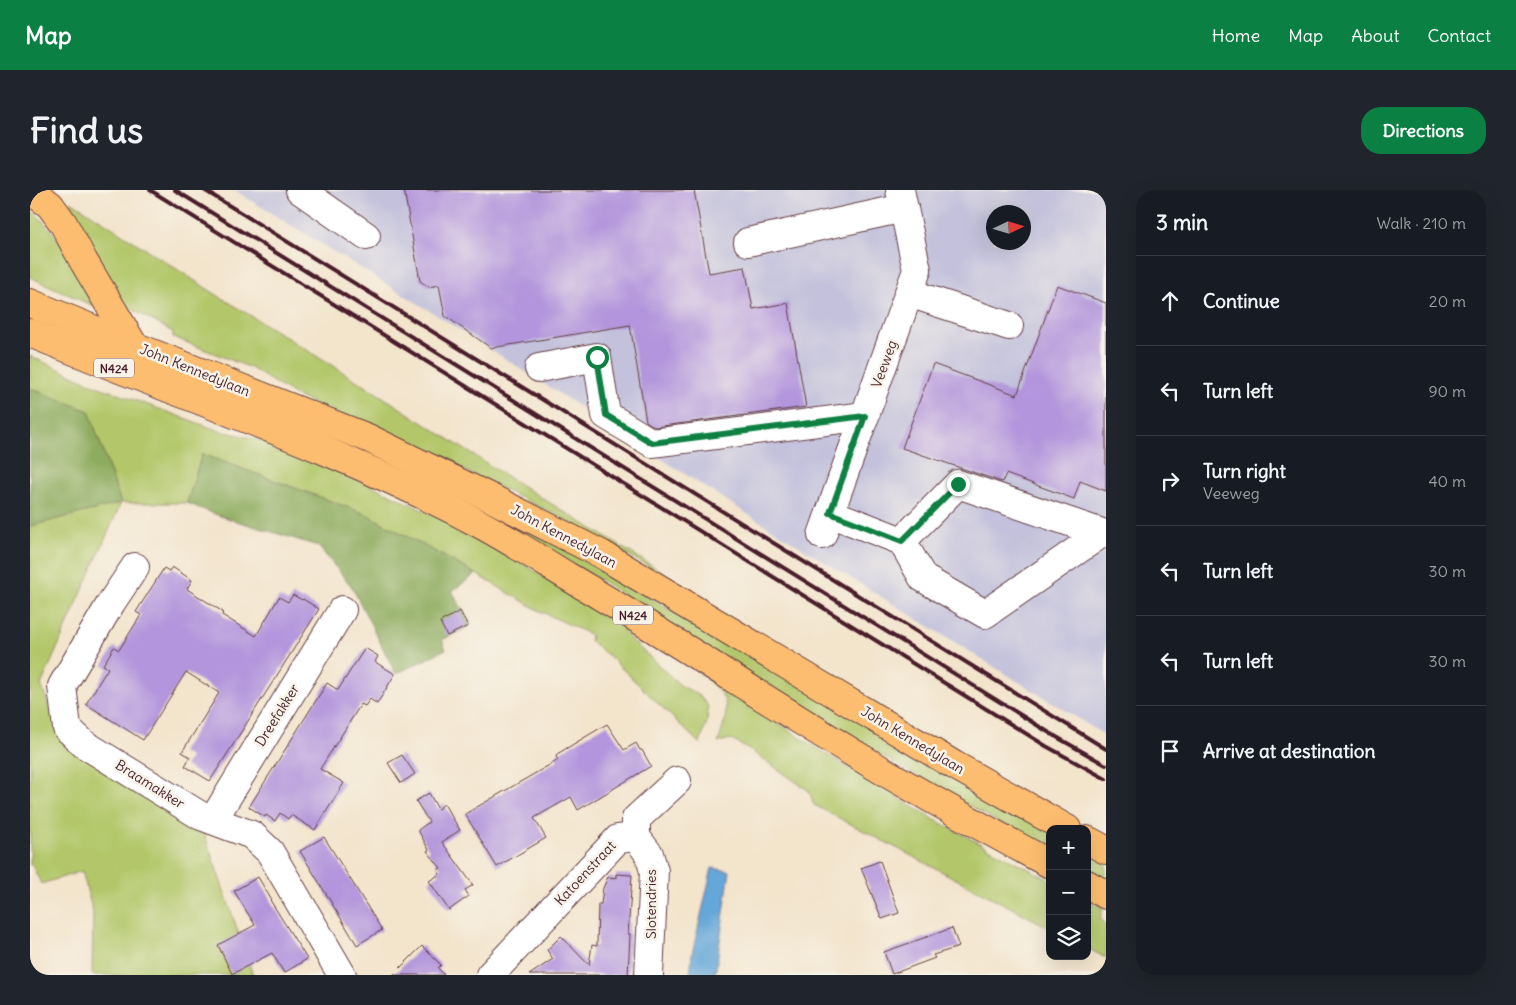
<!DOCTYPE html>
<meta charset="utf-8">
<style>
:root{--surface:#171b24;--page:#20242c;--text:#f1f3f6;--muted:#9ea1a6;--line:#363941;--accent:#0b8043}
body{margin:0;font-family:Delius,sans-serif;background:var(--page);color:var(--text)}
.controls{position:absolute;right:15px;bottom:15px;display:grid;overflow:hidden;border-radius:10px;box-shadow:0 5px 20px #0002}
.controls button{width:45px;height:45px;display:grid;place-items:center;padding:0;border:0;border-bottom:1px solid var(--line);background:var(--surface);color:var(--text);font:25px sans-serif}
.compass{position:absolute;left:956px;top:15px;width:45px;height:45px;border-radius:50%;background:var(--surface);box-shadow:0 5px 20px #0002;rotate:86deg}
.stop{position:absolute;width:15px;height:15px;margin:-11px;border:4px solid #0b8043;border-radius:50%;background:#fff}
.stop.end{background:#0b8043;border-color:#fff;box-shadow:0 1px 5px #0008}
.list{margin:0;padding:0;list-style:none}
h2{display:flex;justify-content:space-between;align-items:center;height:65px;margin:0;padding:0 20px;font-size:21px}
h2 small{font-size:16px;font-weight:400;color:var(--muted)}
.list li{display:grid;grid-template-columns:32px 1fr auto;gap:15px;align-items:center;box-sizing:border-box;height:90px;padding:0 20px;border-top:1px solid var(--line)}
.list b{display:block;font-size:19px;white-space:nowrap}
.list p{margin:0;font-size:16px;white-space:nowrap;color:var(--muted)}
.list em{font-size:16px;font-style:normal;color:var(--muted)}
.icon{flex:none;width:28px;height:28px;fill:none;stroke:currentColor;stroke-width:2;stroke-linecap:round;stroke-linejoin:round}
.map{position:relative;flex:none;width:1076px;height:785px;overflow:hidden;border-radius:20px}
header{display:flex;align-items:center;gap:30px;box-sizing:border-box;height:70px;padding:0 25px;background:var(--accent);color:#fff}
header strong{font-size:24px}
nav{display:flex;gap:28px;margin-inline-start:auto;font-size:18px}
.intro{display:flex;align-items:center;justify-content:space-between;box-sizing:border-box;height:120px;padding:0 30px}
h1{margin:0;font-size:35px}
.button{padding:12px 22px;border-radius:20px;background:var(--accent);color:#fff;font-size:18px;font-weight:700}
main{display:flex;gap:30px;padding:0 30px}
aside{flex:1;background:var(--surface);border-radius:20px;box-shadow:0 5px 20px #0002}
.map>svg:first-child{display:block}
.industrial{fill:#c3c1db;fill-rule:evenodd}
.green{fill:#b3c76b;stroke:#7e734b}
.forest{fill:#8eac5f;stroke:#6c6645}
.water{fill:#65a7d9;stroke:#586382}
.building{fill:#b295dc}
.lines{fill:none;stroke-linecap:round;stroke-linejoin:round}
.minor-casing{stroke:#633d43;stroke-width:30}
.highway-casing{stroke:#633d43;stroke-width:30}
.minor{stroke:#fff;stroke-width:28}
.highway{stroke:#fcbd6f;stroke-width:28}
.rail{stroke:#4a1f2b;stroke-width:4}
.route{stroke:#0b8043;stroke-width:6}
.labels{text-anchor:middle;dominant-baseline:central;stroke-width:5;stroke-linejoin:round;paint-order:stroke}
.shield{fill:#f7f3e8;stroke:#7e5f64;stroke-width:1}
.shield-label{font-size:12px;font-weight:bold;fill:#4a1f2b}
.street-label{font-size:14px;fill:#4a1f2b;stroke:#f7f3e8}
</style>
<header>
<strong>Map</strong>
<nav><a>Home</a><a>Map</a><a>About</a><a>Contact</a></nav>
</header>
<div class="intro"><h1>Find us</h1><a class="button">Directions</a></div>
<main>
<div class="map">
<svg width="1076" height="785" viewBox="0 0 1076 785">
<rect width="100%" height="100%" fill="#f7f3e8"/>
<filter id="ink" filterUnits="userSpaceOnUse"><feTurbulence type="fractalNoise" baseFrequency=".02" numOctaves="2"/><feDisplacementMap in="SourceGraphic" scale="10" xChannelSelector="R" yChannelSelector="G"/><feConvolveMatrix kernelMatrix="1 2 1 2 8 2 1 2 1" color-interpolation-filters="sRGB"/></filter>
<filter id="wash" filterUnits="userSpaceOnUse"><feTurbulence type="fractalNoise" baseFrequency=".0096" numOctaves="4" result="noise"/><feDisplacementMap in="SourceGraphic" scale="20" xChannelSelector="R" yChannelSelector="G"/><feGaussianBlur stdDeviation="1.12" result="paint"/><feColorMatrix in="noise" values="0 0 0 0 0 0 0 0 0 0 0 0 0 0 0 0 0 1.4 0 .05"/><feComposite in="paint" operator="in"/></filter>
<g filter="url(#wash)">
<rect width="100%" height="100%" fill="#f3e4cc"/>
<path class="industrial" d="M 204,0 L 1076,0 L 1076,546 L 703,315 L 413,129 ZM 964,22 L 994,22 L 994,52 L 964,52 Z"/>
<g class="green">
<path d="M 41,11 L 187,105 L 342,200 L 473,284 L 668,404 L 528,326 L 364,246 L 264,205 L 221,178 L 143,147 L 143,142 L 98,117 L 74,88 L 47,35 Z"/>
<path d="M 0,20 C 25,36 51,87 66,113 L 64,116 L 0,87 Z"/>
<path d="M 0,166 L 69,197 L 187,240 L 231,250 L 284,268 L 445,345 L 588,431 L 599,448 L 650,495 L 669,505 L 678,516 L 677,531 L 670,554 L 579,466 L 560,451 L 561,445 L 508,420 L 446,384 L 336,324 L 172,264 L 157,313 L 91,313 L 11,495 L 28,540 L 172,637 L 223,785 L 62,785 L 63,723 L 52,681 L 11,694 L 2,675 L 0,675 L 0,336 L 91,313 L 59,221 L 0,198 Z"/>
<path d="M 396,293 L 426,298 L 507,342 L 1020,642 L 1020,662 L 795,533 L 567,388 Z"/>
<path d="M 661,476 L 785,557 L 905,630 L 1020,690 L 1020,738 L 784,615 L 779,601 L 723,562 L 700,549 L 688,553 C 704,506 696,506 661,476 Z"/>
<path d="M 1057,661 L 1076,671 L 1076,692 L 1057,682 Z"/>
<path d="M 1057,710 L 1073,718 L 1070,728 L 1076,737 L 1076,768 L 1057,758 Z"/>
</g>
<g class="forest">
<path d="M 0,198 L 59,221 L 91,313 L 0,336 Z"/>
<path d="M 172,264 L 336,324 L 446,384 L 422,401 L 441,435 L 412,450 L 416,459 L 366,484 L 322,397 L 288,356 L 190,326 L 157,313 Z"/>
</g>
<path class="water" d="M 682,678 L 700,681 L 685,785 L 660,785 L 662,764 Z"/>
<g id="blocks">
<g class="building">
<path d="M 374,0 L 664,0 L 679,83 L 715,77 L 723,119 L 758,113 L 776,217 L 625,237 L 616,231 L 600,135 L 461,158 L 415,126 L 409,95 L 399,97 L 390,91 Z"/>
<path d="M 1027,95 L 1076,113 L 1076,301 L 1050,291 L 1044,309 L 976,284 L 972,292 L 872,258 L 903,174 L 987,205 Z"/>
<path d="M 142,377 L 162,390 L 157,399 L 193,422 L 192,425 L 226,446 L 249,407 L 258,412 L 263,405 L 272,410 L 273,409 L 289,419 L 180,591 L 155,576 L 160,567 L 152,562 L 189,503 L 156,482 L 113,550 L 56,514 L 78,478 L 73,475 L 84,457 L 89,460 L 111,425 L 106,422 L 134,378 L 139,381 Z"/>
<path d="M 430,421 L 438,436 L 417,446 L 410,432 Z"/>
<path d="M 335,458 L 348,466 L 345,472 L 365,484 L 347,514 L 340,509 L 335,516 L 331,514 L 290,579 L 314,593 L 285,640 L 261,625 L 258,629 L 250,623 L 245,631 L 236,625 L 235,627 L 219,617 L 297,493 L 308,500 Z"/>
<path d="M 577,534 L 594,560 L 606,553 L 610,560 L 612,560 L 621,576 L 548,620 L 541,607 L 504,628 L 516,648 L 467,677 L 435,624 L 528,570 L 526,567 L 527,564 Z"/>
<path d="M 372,565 L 385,584 L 371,593 L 358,573 Z"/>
<path d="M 399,603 L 408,619 L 414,614 L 430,640 L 412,652 L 443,695 L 435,700 L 439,706 L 419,720 L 399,691 L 410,684 L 407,680 L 411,678 L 397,661 L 399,660 L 388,640 L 399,632 L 386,611 Z"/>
<path d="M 294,647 L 352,740 L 327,755 L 270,661 Z"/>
<path d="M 850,671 L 869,723 L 852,729 L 831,678 Z"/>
<path d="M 586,684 L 602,685 L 598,744 L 600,744 L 598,785 L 499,785 L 523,769 L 517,760 L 531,746 L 559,775 L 562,755 L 567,756 L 568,714 L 571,714 L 573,698 L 578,687 L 586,688 Z"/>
<path d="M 228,687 L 241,709 L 240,710 L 277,769 L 254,783 L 242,763 L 202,784 L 188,755 L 225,735 L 204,701 Z"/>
<path d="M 922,738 L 929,757 L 903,765 L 905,768 L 862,784 L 854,762 Z"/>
<path d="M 392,756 L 411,775 L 408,778 L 414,785 L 363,785 Z"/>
</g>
</g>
</g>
<g filter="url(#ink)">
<use href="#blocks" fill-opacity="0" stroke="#633d43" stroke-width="1"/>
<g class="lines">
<g class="minor-casing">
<g id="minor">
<path d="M 270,0 L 336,46"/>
<path d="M 718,52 L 874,18"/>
<path d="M 879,103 L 979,136"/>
<path d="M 509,178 L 567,167 L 576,225 L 622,253 L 835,226"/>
<path d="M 800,323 L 872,351 L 928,294 L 1072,343 L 955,424 L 893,388 L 872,351"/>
<path d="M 792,345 L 887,80 L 870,0"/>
<path d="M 105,377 L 81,413 L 32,496 L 37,538 L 54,554 L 171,626 L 222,645 L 240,662 L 312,785"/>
<path d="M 183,630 L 312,420"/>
<path d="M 606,647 L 619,664 L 624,681 L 619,785"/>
<path d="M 606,647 L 606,629 L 647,591"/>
<path d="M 460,785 L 588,649 L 606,647"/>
</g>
</g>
<g class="highway-casing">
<g id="highway">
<path d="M 0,0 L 20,15 L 33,33 L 54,72 L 104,156"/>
<path d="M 0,113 L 104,156 L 338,248 L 461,308 L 571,364 L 924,575 L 1037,639"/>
<path d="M 0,143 C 149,205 304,256 448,333 C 478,349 508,368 537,386 C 637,445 734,509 833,569 C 894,606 957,640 1020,674"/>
<path d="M 1057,650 L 1076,660"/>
<path d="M 1057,694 L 1076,705"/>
</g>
</g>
<use href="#minor" class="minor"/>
<use href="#highway" class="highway"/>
<g class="rail">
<path d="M 120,0 L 1016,556 L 1076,589"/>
<path d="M 145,0 L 1023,545 L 1076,575"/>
<path d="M 174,0 L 1076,559"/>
</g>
</g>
</g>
<g class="lines" filter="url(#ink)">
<path class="route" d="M 567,167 L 576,225 L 622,253 L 835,226 L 800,323 L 872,351 L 928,294"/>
</g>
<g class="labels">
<g class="shield">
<rect x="64" y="168.5" width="40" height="19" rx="4"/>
<rect x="583" y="415.5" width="40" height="19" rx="4"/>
</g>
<g class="shield-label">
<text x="84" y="178">N424</text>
<text x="603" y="425">N424</text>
</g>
<g class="street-label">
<text transform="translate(854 174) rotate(-70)">Veeweg</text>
<text transform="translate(165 180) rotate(22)">John Kennedylaan</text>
<text transform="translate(534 346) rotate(28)">John Kennedylaan</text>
<text transform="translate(247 525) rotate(-58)">Dreefakker</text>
<text transform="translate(883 550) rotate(31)">John Kennedylaan</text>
<text transform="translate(120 594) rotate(32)">Braamakker</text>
<text transform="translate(555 683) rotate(-47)">Katoenstraat</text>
<text transform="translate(621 714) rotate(-90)">Slotendries</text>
</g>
</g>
</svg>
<div class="controls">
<button>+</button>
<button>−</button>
<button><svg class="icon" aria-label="layers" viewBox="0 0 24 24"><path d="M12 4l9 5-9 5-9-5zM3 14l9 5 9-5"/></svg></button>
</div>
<svg class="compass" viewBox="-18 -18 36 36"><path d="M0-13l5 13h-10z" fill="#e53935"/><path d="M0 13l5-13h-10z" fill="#9ea1a6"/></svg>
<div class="stop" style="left:567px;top:167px"></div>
<div class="stop end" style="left:928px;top:294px"></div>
</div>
<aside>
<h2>3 min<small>Walk · 210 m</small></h2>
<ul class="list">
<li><svg class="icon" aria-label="ahead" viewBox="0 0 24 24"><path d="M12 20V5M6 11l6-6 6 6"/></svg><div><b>Continue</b></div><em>20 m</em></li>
<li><svg class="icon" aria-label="left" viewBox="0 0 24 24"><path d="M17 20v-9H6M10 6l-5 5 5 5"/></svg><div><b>Turn left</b></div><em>90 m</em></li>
<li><svg class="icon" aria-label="right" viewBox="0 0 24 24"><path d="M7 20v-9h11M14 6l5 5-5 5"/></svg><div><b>Turn right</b><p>Veeweg</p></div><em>40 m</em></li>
<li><svg class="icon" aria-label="left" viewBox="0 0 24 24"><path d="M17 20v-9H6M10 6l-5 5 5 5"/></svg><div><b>Turn left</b></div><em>30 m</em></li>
<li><svg class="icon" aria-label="left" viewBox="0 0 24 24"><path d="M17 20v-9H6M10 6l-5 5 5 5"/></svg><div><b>Turn left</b></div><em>30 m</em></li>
<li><svg class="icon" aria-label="arrive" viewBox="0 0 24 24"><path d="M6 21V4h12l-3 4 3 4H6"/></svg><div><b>Arrive at destination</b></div></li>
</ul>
</aside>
</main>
